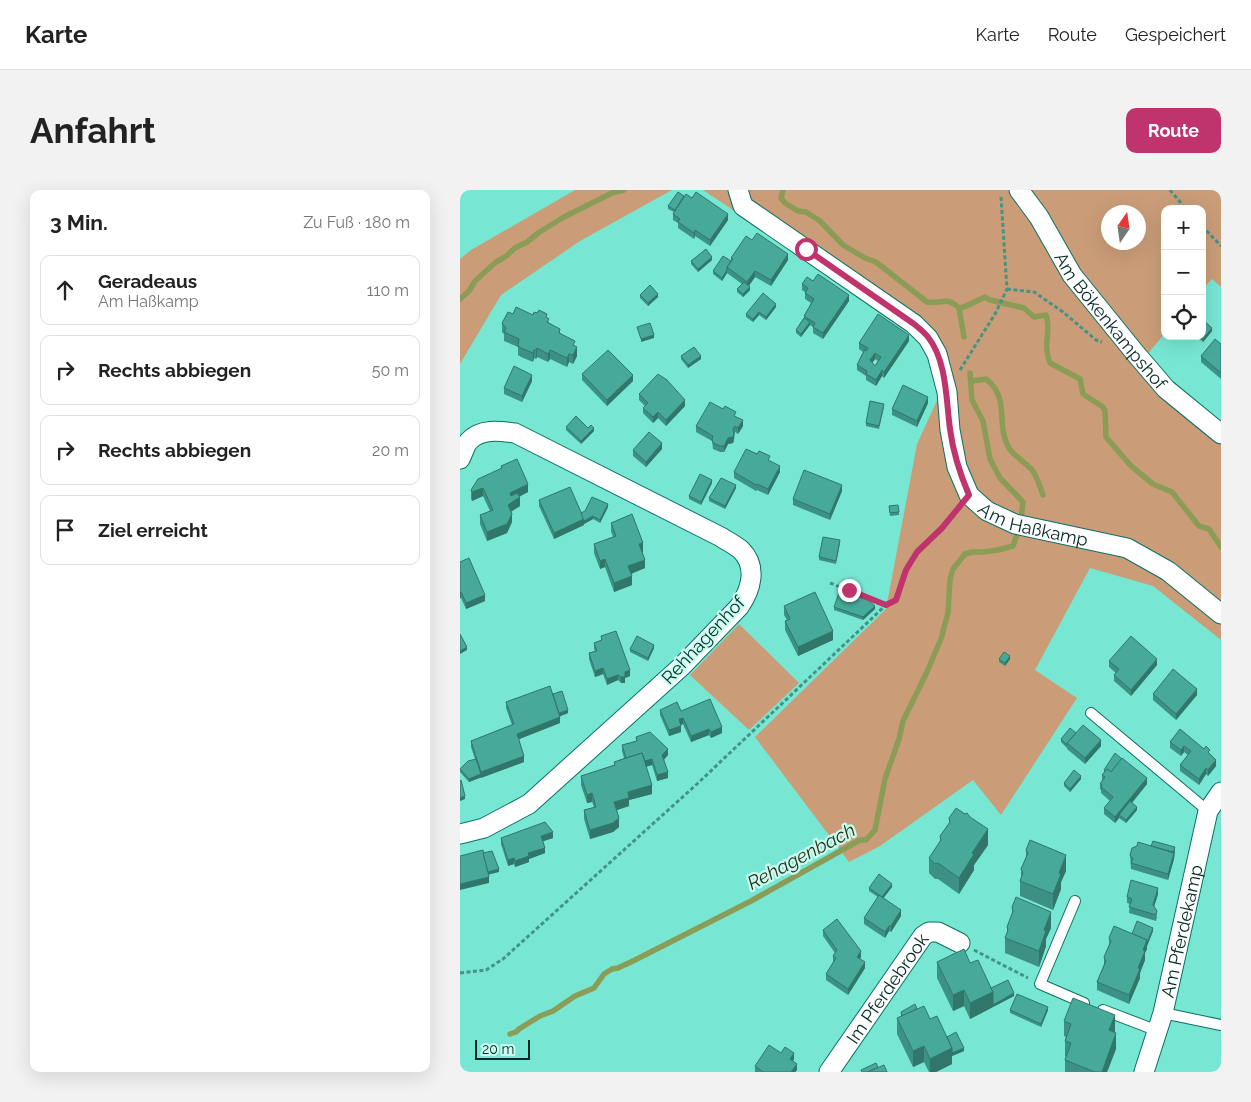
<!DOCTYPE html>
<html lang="de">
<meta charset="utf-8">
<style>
:root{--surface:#fff;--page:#f2f2f2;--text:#222;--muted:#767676;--line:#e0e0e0;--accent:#bf346c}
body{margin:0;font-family:Raleway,sans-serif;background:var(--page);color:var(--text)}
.controls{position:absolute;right:15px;top:15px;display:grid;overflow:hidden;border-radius:10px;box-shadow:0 5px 20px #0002}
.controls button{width:45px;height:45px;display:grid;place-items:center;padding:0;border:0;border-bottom:1px solid var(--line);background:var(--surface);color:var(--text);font:25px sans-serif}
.compass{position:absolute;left:641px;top:15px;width:45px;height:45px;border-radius:50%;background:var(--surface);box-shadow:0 5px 20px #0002;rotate:13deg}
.scale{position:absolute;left:15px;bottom:12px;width:55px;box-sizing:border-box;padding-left:5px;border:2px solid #042a24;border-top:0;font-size:14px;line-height:18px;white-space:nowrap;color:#042a24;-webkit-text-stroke:4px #cafdf2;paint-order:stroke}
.stop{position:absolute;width:15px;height:15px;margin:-11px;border:4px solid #bf346c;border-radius:50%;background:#fff}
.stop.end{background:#bf346c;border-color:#fff;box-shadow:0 1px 5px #0008}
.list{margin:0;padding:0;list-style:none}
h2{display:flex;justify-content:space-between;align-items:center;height:65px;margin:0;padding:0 20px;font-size:21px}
h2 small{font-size:16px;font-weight:400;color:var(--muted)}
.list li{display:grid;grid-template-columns:32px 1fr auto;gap:15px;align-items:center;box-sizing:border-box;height:70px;margin:0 10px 10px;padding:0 10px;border:1px solid var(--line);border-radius:10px}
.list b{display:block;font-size:19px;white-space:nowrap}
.list p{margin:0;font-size:16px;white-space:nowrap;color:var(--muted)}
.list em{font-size:16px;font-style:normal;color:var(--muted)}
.icon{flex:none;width:28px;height:28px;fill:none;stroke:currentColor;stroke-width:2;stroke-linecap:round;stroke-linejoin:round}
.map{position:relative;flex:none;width:761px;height:882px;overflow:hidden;border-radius:10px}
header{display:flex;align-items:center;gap:30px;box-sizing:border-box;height:70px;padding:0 25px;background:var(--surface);border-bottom:1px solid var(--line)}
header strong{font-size:24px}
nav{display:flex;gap:28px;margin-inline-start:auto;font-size:18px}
.intro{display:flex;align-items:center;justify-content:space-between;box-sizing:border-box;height:120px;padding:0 30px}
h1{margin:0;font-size:35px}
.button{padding:12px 22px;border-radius:10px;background:var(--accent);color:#fff;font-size:18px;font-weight:700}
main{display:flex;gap:30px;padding:0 30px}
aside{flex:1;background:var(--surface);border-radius:10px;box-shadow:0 5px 20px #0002}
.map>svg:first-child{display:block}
.green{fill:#ca9d78;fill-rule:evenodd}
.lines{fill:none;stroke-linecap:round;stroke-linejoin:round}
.stream{stroke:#8a9c56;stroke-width:5.5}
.service-casing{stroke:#0b7063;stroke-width:12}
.minor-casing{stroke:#0b7063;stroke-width:21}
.path{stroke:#449385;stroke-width:3;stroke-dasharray:4 2.5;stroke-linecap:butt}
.service{stroke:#fff;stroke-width:10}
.minor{stroke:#fff;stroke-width:19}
.wall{fill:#3c9184;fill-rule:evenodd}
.shaded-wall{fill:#31766b}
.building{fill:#46a999;stroke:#31766b;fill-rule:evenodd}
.route{stroke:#bf346c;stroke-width:6}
.labels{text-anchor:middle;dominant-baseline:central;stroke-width:4.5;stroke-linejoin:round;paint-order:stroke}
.street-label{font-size:18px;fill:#042a24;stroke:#cafdf2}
.water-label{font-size:19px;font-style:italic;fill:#2a3112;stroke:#cafdf2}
</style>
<header>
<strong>Karte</strong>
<nav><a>Karte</a><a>Route</a><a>Gespeichert</a></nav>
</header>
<div class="intro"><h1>Anfahrt</h1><a class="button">Route</a></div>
<main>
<aside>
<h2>3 Min.<small>Zu Fuß · 180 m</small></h2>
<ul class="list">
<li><svg class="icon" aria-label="ahead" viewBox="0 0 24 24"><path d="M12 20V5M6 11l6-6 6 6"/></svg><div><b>Geradeaus</b><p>Am Haßkamp</p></div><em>110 m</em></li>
<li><svg class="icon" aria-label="right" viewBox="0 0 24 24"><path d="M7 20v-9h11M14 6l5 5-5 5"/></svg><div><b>Rechts abbiegen</b></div><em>50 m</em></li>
<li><svg class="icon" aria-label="right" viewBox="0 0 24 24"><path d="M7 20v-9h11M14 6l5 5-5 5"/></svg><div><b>Rechts abbiegen</b></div><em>20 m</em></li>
<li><svg class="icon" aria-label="arrive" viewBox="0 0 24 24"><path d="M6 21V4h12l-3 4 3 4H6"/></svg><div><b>Ziel erreicht</b></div></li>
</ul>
</aside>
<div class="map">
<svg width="761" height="882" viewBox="0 0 761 882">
<rect width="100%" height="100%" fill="#77e7d3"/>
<g class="green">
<path d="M 115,0 L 212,0 L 120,51 L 41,105 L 0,174 L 0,69 L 11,60 Z"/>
<path d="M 243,0 L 761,0 L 761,97 L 752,89 L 742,100 L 742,19 L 705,19 L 705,143 L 686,166 L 724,207 L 761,230 L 761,450 L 693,396 L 630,378 L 575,480 L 617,508 L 541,625 L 513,590 L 420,656 L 389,672 L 295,547 L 426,419 L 457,254 L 480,204 L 478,186 L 456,142 ZM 648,22 L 678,22 L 678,52 L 648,52 Z"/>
<path d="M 279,434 L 339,493 L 289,540 L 230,485 Z"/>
</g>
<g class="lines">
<g class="stream">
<path d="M 323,0 L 321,8 L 325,13 L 338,21 L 346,22 L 360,31 L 383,55 L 405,68 L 416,72 L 467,112 C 482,115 486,105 499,118"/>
<path d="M 0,109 L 9,101 L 15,91 L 36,72 L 45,67 L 55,58 L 67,52 L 78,43 L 104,27 L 152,3 L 164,0"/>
<path d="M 499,118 L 504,117 L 525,107 L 530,110 L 564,118 L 574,127 L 586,125 C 592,140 582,153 590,173 L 620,189 L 623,204 L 643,217 L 645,221 L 646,247 L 671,276 L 693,294 L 712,302 L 739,336 L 749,339 L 761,357"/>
<path d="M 499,118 L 504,147"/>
<path d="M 510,183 L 512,210 L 523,231 L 530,269 L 540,288 L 563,312 L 561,329"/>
<path d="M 512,191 L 526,189 C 551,208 535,235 549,258 C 554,266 565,272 572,280 C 577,286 580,297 583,305"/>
<path d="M 50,844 L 56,842 L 59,839 L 80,826 L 93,821 L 115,806 L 134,798 L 144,784 L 152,779 L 158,778 L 175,770 L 291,711 L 400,650 L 406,650 L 415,640 L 425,589 L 439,549 L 443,531 L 466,484 L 481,449 L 488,423 L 490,389 L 493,379 L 505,364 L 512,362 L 523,362 L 538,360 L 553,356 L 557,345"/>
</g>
<g class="service-casing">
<g id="service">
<path d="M 631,523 L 748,621"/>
<path d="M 615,711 L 580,794 L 624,813"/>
<path d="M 643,820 L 698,841"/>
<path d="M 703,823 L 761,835"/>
</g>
</g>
<g class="minor-casing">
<g id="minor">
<path id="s1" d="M 278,0 L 283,16 L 454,134 L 468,148 L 477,164 L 487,202 L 490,240 L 497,277 L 509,305 L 527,321 L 555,334 L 667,358 L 708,381 L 761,424"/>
<path id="s2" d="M 559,0 L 579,27 L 612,85 L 676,164 L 706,199 L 761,244"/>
<path d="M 0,269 C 3,264 5,255 9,251 C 21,238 40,241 55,243 L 261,347 C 267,351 275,355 281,360 C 298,377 291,400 279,417 L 222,476 L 69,614 L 24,638 L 0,644"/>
<path id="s3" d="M 369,882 L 463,746 L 469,742 L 478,742 L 500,753"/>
<path id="s4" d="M 684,882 L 703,823 L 748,621 L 761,602"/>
</g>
</g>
<g class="path">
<path d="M 710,0 L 726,19"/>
<path d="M 742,36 L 761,56"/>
<path d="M 547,99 L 574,102 L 603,122 L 636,150 L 642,152"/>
<path d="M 500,180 L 535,124 L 547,99 L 541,7"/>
<path d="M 370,393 L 426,415 L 436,410 L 446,380 L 457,362 L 482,338 L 498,318"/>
<path d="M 514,760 L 568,788"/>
<path d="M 0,783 L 26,780 L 43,769 L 237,594 L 426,415"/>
</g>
<use href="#service" class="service"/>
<use href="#minor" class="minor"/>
</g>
<g class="wall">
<path d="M 224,6 L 268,30 L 250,56 L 235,46 L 234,49 L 218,38 L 218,33 L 213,30 L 213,24 L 214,22 L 208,19 L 208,16 Z"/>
<path d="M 292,50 L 328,70 L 311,96 L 295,87 L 289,96 L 290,100 L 283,107 L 277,102 L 277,99 L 282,94 L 267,83 L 262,91 L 253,84 L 253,81 L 271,71 L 271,68 Z"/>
<path d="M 252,70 L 238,82 L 231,74 L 231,71 Z"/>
<path d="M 342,94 L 389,111 L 363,149 L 353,143 L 353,137 L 350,135 L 341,147 L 336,143 L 336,140 L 344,128 L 344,126 L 351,113 L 345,109 L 345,102 L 342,100 Z"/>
<path d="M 180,105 L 198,107 L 188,116 L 180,108 Z"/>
<path d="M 316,117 L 306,130 L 299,125 L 293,132 L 286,127 L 286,124 Z"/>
<path d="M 53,124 L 73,125 L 87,128 L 89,133 L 115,156 L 117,166 L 113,174 L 109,172 L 107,177 L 90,169 L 88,172 L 77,167 L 76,169 L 74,168 L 73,172 L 61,167 L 58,165 L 58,157 L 44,151 L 44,144 L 42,142 L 42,133 Z"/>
<path d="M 752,141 L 743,152 L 736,146 L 742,146 Z"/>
<path d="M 449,151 L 424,188 L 422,186 L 416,196 L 406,190 L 406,186 L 397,180 L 397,175 L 403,162 L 399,159 L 399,153 ZM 415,169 L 418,171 L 415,176 L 412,173 Z"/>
<path d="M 761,154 L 761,189 L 741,172 L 741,166 Z"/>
<path d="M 221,166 L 241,169 L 228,178 L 221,169 Z"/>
<path d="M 122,184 L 173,191 L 147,216 L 122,190 Z"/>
<path d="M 72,191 L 62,212 L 44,204 L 44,198 Z"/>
<path d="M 179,204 L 225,216 L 206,236 L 198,228 L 193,233 L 183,223 L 183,218 L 185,216 L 179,210 Z"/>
<path d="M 468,213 L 457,237 L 432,225 L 432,219 Z"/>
<path d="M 424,217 L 419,239 L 406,236 L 406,233 Z"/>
<path d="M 276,227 L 283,236 L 278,244 L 275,242 L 274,250 L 273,253 L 268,254 L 264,262 L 260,262 L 253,259 L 252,251 L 236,242 L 236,236 Z"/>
<path d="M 106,237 L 128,238 L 134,241 L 121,254 L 106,240 Z"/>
<path d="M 202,259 L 186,277 L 173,266 L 173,260 Z"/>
<path d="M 310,271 L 320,282 L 308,305 L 297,300 L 296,301 L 274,288 L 274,282 Z"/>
<path d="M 41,276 L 68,302 L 59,307 L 60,316 L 51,322 L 52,332 L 47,343 L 27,351 L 20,334 L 20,325 L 30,321 L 23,306 L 12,311 L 11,309 L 11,300 L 41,279 Z"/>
<path d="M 252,293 L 241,315 L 229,309 L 229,306 Z"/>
<path d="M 276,298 L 265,319 L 249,311 L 249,308 Z"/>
<path d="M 382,301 L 370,330 L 333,315 L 333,309 Z"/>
<path d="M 79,310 L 121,323 L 148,317 L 140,333 L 133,329 L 124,334 L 124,335 L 94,349 L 79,316 Z"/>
<path d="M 429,316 L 439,322 L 439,325 L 430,326 Z"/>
<path d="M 151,333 L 183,362 L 182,362 L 185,378 L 171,384 L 172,395 L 154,402 L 145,377 L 140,379 L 134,363 L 134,354 L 153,347 L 151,341 Z"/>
<path d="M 380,353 L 376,374 L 359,370 L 359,367 Z"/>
<path d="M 0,372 L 25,411 L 6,419 L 1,408 L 0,408 Z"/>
<path d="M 324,416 L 373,450 L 338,466 L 325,440 L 325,431 L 327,430 L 324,425 Z"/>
<path d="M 374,417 L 415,419 L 403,430 L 374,420 Z"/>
<path d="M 141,446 L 170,486 L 165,488 L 165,493 L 161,493 L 158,490 L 147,495 L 143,484 L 135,487 L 129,469 L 129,463 L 135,461 L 134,459 L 134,453 L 141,450 Z"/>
<path d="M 194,458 L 188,471 L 170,462 L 170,459 Z"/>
<path d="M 539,469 L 550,469 L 545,476 L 539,472 Z"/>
<path d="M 649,471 L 697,475 L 671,506 L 654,491 L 654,485 L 656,483 L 649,477 Z"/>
<path d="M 93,504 L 108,523 L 100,526 L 100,533 L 59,549 L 64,572 L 9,592 L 0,582 L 0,579 L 15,569 L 11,557 L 11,551 L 52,535 L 46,518 L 46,512 Z"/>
<path d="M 693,504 L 737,505 L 716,530 L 693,510 Z"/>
<path d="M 200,520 L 221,521 L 262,543 L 251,548 L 249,545 L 231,552 L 223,534 L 221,535 L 221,542 L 209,546 L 200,525 Z"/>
<path d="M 720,539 L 750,564 L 756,576 L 748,586 L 746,584 L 739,595 L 720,581 L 720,575 L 728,565 L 724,562 L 721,566 L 710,558 L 710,552 Z"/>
<path d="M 616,543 L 641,556 L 625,574 L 607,559 L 607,558 L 601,552 L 601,549 Z"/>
<path d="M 176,547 L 208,565 L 204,570 L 208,588 L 197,591 L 192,575 L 186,577 L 192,604 L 169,610 L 169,616 L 157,620 L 159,637 L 153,642 L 130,649 L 124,629 L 124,620 L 134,617 L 132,612 L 127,613 L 121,595 L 121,586 L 154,575 L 154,572 L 164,568 L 162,561 L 162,555 L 176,551 Z"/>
<path d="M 644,580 L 687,594 L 672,613 L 677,620 L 666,633 L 659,628 L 655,633 L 644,624 L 644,618 L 650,611 L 641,603 L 641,600 L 640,599 L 640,594 L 642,590 L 642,585 L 644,582 Z"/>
<path d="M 621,589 L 610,602 L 604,596 L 604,593 Z"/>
<path d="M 489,628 L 528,655 L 514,675 L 514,680 L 499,704 L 478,689 L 475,689 L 469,683 L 469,668 L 480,651 L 480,646 L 489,633 Z"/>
<path d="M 41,648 L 93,648 L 83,651 L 85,663 L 69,669 L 69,672 L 55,677 L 54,674 L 48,676 L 41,654 Z"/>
<path d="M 691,656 L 715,660 L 714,669 L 708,690 L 671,679 L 670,665 Z"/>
<path d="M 566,660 L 606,681 L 601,692 L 601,699 L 593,720 L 560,706 L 560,691 L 561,687 L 561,679 L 566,667 Z"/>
<path d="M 432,697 L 423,708 L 441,726 L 431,742 L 429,741 L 425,748 L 404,734 L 404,728 L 418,707 L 409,701 L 409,698 Z"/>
<path d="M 698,704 L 694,717 L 697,727 L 696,731 L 669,723 L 670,714 L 667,713 L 667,707 Z"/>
<path d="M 552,717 L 591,738 L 586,749 L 586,756 L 579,777 L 545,763 L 545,748 L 547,744 L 547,737 L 552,724 Z"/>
<path d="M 363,740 L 401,767 L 400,769 L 405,778 L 388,805 L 366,790 L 366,784 L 373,772 L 373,766 L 375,763 L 363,746 Z"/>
<path d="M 693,741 L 687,756 L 687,759 L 685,763 L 685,770 L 680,783 L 680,788 L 669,814 L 637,800 L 637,792 L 644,774 L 644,767 L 649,755 L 649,748 Z"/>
<path d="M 477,772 L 510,773 L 531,798 L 554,806 L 510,829 L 504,816 L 493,821 L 477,788 Z"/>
<path d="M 457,819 L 470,829 L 487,847 L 504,861 L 492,866 L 492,874 L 476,882 L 469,882 L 464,872 L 453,877 L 437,844 L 437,828 L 441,826 L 441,822 Z"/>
<path d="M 550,820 L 588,820 L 581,837 L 550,823 Z"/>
<path d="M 604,831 L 655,841 L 654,843 L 656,859 L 647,882 L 605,882 L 605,870 L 606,867 L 605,866 L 605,851 L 606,847 L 604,846 Z"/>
<path d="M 321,863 L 334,869 L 333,871 L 337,880 L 335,882 L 295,882 L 295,876 Z"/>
</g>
<g class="shaded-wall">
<path d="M 268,24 L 268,30 L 250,56 L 250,50 Z"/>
<path d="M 235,40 L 235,46 L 234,49 L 234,43 Z"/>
<path d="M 328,64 L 328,70 L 311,96 L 311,90 Z"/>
<path d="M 252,67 L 252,70 L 238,82 L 238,79 Z"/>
<path d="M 267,80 L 267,83 L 262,91 L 262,88 Z"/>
<path d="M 295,81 L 295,87 L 287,98 L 287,92 Z"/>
<path d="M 290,97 L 290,100 L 283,107 L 283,104 Z"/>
<path d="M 198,104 L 198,107 L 188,116 L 188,113 Z"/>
<path d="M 389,105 L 389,111 L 363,149 L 363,143 Z"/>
<path d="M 316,114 L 316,117 L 306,130 L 306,127 Z"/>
<path d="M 299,122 L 299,125 L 293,132 L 293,129 Z"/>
<path d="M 350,132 L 350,135 L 341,147 L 341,144 Z"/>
<path d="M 752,138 L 752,141 L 743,152 L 743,149 Z"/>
<path d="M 194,145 L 194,148 L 181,152 L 181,149 Z"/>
<path d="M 449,145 L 449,151 L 424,188 L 424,182 Z"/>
<path d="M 117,157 L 117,166 L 113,174 L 113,165 Z"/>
<path d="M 77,158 L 77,167 L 76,169 L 76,160 Z"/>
<path d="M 74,160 L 74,168 L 73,172 L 73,163 Z"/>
<path d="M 90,160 L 90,169 L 88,172 L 88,164 Z"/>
<path d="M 415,163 L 415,169 L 410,176 L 410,170 Z"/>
<path d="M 109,164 L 109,172 L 107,177 L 107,168 Z"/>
<path d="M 241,166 L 241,169 L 228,178 L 228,175 Z"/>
<path d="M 422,180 L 422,186 L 416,196 L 416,190 Z"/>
<path d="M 72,185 L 72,191 L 62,212 L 62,206 Z"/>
<path d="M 173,185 L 173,191 L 147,216 L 147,210 Z"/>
<path d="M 468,207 L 468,213 L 457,237 L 457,231 Z"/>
<path d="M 225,210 L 225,216 L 206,236 L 206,230 Z"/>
<path d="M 198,222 L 198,228 L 193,233 L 193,227 Z"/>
<path d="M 283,230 L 283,236 L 278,244 L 278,238 Z"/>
<path d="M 134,238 L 134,241 L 121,254 L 121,251 Z"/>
<path d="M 274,244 L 274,250 L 273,253 L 268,254 L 264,262 L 264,256 L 268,248 Z"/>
<path d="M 202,253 L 202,259 L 186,277 L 186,272 Z"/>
<path d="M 320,276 L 320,282 L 308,305 L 308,299 Z"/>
<path d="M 252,290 L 252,293 L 241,315 L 241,312 Z"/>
<path d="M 68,294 L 68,302 L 50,311 L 50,303 Z"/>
<path d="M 276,295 L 276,298 L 265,319 L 265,316 Z"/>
<path d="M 382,295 L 382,301 L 370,330 L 370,324 Z"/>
<path d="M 23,298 L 23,306 L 12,311 L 12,302 Z"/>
<path d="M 60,307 L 60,316 L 48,323 L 48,315 Z"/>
<path d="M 148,314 L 148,317 L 140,333 L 140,330 Z"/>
<path d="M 52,324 L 52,332 L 47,343 L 27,351 L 27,342 Z"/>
<path d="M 133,326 L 133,329 L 124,334 L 124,335 L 94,349 L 94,343 L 124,329 Z"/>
<path d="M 183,353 L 183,362 L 179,363 L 179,354 Z"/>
<path d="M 145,369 L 145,377 L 140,379 L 140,371 Z"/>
<path d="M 185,370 L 185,378 L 168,385 L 168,376 Z"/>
<path d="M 172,386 L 172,395 L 154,402 L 154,393 Z"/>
<rect x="0" y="402" width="1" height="6"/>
<path d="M 25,405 L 25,411 L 6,419 L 6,413 Z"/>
<path d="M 415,416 L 415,419 L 403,430 L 403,427 Z"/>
<path d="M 373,441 L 373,450 L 338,466 L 338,457 Z"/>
<path d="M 194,455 L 194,458 L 188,471 L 188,468 Z"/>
<path d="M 7,457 L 7,460 L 0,464 L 0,461 Z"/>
<path d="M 550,466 L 550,469 L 545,476 L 545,473 Z"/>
<path d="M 697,469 L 697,475 L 671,506 L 671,500 Z"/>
<path d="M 143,478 L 143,484 L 135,487 L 135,481 Z"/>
<path d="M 170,480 L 170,486 L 165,488 L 165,493 L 161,493 L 161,487 L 165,482 Z"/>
<path d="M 158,485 L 158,490 L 147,495 L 147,489 Z"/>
<path d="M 737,499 L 737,505 L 716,530 L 716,524 Z"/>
<path d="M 108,520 L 108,523 L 98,527 L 98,524 Z"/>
<path d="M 100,527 L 100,533 L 57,550 L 57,544 Z"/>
<path d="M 223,528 L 223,534 L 219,535 L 219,529 Z"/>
<path d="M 221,536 L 221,542 L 209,546 L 209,540 Z"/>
<path d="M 262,537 L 262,543 L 251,548 L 251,542 Z"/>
<path d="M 249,539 L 249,545 L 231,552 L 231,546 Z"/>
<path d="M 641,550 L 641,556 L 625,574 L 625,568 Z"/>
<path d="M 724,556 L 724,562 L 721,566 L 721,560 Z"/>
<path d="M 208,559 L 208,565 L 202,571 L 202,565 Z"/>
<path d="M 64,566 L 64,572 L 21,588 L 21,582 Z"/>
<path d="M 192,569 L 192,575 L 184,577 L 184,571 Z"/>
<path d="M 756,570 L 756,576 L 748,586 L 748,580 Z"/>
<path d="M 746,578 L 746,584 L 739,595 L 739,589 Z"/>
<path d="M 208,582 L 208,588 L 197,591 L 197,585 Z"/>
<path d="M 21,584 L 21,587 L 9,592 L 9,589 Z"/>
<path d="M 621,586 L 621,589 L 610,602 L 610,599 Z"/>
<path d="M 687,588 L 687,594 L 661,626 L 659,625 L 659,628 L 655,633 L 655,627 Z"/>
<path d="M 192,595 L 192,604 L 169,610 L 169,616 L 154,621 L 154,612 L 168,602 Z"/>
<path d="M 132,603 L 132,612 L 127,613 L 127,605 Z"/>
<path d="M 5,606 L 5,609 L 0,611 L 0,608 Z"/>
<path d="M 677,617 L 677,620 L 666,633 L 666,630 Z"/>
<path d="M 159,628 L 159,637 L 153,642 L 130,649 L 130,640 Z"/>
<path d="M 528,639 L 528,655 L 514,675 L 514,680 L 499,704 L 499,688 L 512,663 Z"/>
<path d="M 93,642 L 93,648 L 81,652 L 81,646 Z"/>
<path d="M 715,657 L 714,669 L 708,690 L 708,684 Z"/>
<path d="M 85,658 L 85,663 L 69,669 L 69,672 L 55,677 L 55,671 L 68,663 Z"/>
<path d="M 606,665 L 606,681 L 601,692 L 601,699 L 593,720 L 593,704 L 599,683 Z"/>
<path d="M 54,668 L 54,674 L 48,676 L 48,670 Z"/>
<path d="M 39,679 L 39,682 L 27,685 L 27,682 Z"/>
<path d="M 29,687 L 29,693 L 0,700 L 0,694 Z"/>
<path d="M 432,694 L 432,697 L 422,710 L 422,707 Z"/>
<path d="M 698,698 L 698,704 L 693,720 L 693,715 Z"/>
<path d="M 441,720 L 441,726 L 431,742 L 431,736 Z"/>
<path d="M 591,722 L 591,738 L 586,749 L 586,756 L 579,777 L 579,761 L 584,740 Z"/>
<path d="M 429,736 L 429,741 L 425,748 L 425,742 Z"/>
<path d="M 693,738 L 693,741 L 687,756 L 687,759 L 685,763 L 685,770 L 680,783 L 680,788 L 669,814 L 669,805 L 678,778 L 683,760 Z"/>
<path d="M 401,761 L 401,767 L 397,773 L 397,767 Z"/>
<path d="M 405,772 L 405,778 L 388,805 L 388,799 Z"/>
<path d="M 504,800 L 504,816 L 493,821 L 493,805 Z"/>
<path d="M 533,802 L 554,803 L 554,806 L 510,829 L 510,813 Z"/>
<path d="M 588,817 L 588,820 L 581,837 L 581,834 Z"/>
<path d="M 655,825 L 655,841 L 649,856 L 649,840 Z"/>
<path d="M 656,843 L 656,859 L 647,882 L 642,882 Z"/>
<path d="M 464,856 L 464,872 L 453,877 L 453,861 Z"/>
<path d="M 492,858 L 504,858 L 504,861 L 492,866 L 492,874 L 476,882 L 470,882 L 470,869 Z"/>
<path d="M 334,863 L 334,869 L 330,875 L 330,869 Z"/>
<path d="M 337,874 L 337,880 L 335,882 L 331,882 Z"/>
</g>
<g class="building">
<path d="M 218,2 L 224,6 L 215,20 L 208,16 Z"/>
<path d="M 236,2 L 268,24 L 250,50 L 235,40 L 234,43 L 218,32 L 220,29 L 213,24 L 226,4 L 232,8 Z"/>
<path d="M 297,43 L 328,64 L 311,90 L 295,81 L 287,92 L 267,77 L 273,69 L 271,68 L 286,46 L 292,50 Z"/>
<path d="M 246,59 L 252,67 L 238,79 L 231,71 Z"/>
<path d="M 263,66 L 271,71 L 267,77 L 267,80 L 262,88 L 253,81 Z"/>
<path d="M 358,84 L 389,105 L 363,143 L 353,137 L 355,133 L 344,126 L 354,109 L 345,103 L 348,98 L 342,94 L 347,87 L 353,91 Z"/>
<path d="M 284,92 L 290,97 L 283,104 L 277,99 Z"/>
<path d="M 190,95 L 198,104 L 188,113 L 180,105 Z"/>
<path d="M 303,103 L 316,114 L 306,127 L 299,122 L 293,129 L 286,124 Z"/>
<path d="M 56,117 L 73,125 L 74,122 L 77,123 L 79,120 L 87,124 L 86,127 L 89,129 L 87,132 L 100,139 L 99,143 L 115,151 L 113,155 L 117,157 L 113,165 L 109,164 L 107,168 L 90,160 L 88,164 L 77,158 L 76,160 L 74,160 L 73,163 L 61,158 L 58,156 L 59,149 L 44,142 L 46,138 L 42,133 L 48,122 L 53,124 Z"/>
<path d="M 418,124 L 449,145 L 424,182 L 422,180 L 416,190 L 406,184 L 407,181 L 397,175 L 405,159 L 406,161 L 408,158 L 399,153 ZM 415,163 L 421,167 L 415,176 L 410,170 Z"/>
<path d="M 344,128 L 350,132 L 341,144 L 336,140 Z"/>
<path d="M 742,129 L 752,138 L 743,149 L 740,146 L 742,146 Z"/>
<path d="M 190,133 L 194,145 L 181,149 L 177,137 Z"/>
<path d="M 755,149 L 761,154 L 761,183 L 741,166 Z"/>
<path d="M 234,157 L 241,166 L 228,175 L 221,166 Z"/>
<path d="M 148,160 L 173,185 L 147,210 L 122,184 Z"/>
<path d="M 54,176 L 72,185 L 62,206 L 44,198 Z"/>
<path d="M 198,184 L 207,190 L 225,210 L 206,230 L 198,222 L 193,227 L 183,218 L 188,213 L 179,204 Z"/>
<path d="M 443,195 L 468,207 L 457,231 L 432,219 Z"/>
<path d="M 410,211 L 424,214 L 419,236 L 406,233 Z"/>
<path d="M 250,212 L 263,219 L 265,216 L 276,222 L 274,226 L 283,230 L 278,238 L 275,236 L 273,240 L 274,244 L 273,247 L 268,248 L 264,256 L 260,256 L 253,253 L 252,249 L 253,246 L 236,236 Z"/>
<path d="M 116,226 L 128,238 L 131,235 L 134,238 L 121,251 L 106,237 Z"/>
<path d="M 189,242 L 202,253 L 186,272 L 173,260 Z"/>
<path d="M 286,259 L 297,264 L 299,261 L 310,266 L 308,270 L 320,276 L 308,299 L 297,294 L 296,295 L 274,282 Z"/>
<path d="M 57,269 L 68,294 L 50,303 L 51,306 L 57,303 L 60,307 L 48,315 L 52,324 L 47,334 L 27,342 L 20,325 L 33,320 L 23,298 L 12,302 L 11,300 L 18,289 L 42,278 L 41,276 Z"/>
<path d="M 344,280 L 382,295 L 370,324 L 333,309 Z"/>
<path d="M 240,284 L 252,290 L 241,312 L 229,306 Z"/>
<path d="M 261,288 L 276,295 L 265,316 L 249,308 Z"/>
<path d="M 110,297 L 124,329 L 94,343 L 79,310 Z"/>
<path d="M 132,307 L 148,314 L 140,330 L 133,326 L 124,331 L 121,323 L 125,321 Z"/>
<path d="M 438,315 L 439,322 L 430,323 L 429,316 Z"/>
<path d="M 172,324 L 183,353 L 179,354 L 185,370 L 168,376 L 172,386 L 154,393 L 145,369 L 140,371 L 134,354 L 156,346 L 151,333 Z"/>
<path d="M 363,347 L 380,350 L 376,371 L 359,367 Z"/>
<path d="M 9,368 L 25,405 L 6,413 L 1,402 L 0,402 L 0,372 Z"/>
<path d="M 380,400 L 408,410 L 415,416 L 403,427 L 374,417 Z"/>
<path d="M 355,402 L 373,441 L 338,457 L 325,431 L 330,429 L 324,416 Z"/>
<path d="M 156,441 L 170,480 L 165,482 L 165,487 L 161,487 L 158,485 L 147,489 L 143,478 L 135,481 L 129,463 L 137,461 L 134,453 L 142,450 L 141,446 Z"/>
<path d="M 0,444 L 7,457 L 0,461 Z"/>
<path d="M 177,446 L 194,455 L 188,468 L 170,459 Z"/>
<path d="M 671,446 L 697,469 L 671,500 L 654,485 L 659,479 L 649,471 Z"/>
<path d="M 544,462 L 550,466 L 545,473 L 539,469 Z"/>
<path d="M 713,479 L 737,499 L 716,524 L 693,504 Z"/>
<path d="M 90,496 L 100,527 L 57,544 L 64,566 L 21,582 L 11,551 L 54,534 L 46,512 Z"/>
<path d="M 102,501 L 108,520 L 99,523 L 93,504 Z"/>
<path d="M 250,509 L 262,537 L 251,542 L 249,539 L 231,546 L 223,528 L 219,529 L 221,536 L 209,540 L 200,520 L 217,512 L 221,521 Z"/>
<path d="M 623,535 L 641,550 L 625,568 L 607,553 Z"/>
<path d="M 610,538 L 616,543 L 607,553 L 607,555 L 601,549 Z"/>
<path d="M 720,539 L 744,559 L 746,556 L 750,560 L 748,562 L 756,570 L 748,580 L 746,578 L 739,589 L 720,575 L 731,561 L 724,556 L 721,560 L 710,552 Z"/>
<path d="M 190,542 L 208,559 L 202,565 L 208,582 L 197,585 L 192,569 L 185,571 L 182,563 L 166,568 L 162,555 L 177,551 L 176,547 Z"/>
<path d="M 182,563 L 192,595 L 168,602 L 169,608 L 154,612 L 159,628 L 153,633 L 130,640 L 124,620 L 136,617 L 132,603 L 127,605 L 121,586 L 155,575 L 154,572 Z"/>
<path d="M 655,563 L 662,569 L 651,582 L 647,579 L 646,581 L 644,580 Z"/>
<path d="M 662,568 L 687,588 L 655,627 L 644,618 L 653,607 L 641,597 L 642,595 L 640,594 L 645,587 L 642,585 L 647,579 L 651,582 Z"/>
<path d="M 16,569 L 21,584 L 9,589 L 0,579 L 8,571 Z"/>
<path d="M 614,580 L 621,586 L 610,599 L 604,593 Z"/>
<path d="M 1,590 L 5,606 L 0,608 L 0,591 Z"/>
<path d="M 670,611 L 677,617 L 666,630 L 659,625 Z"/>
<path d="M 496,618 L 505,624 L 507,623 L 510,627 L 528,639 L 512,663 L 514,664 L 499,688 L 478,673 L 475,674 L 469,668 L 481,650 L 480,646 L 490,632 L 489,628 Z"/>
<path d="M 85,632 L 93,642 L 81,646 L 85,658 L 68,663 L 69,666 L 55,671 L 54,668 L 48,670 L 41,648 Z"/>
<path d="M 570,650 L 606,665 L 599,683 L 601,684 L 593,704 L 560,691 L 563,683 L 561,679 L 568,663 L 566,660 Z"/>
<path d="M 693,651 L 715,657 L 713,662 L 691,656 Z"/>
<path d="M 678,652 L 714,663 L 708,684 L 671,673 L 673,669 L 670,665 L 672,658 L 677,656 Z"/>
<path d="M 23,660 L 29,687 L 0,694 L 0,666 Z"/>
<path d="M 32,661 L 39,679 L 28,682 L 23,663 Z"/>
<path d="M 419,684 L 432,694 L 422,707 L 409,698 Z"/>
<path d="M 671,690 L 698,698 L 693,715 L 697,721 L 696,725 L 669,717 L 672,709 L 667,707 Z"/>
<path d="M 419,705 L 441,720 L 431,736 L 429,736 L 425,742 L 404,728 Z"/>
<path d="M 556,707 L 591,722 L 584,740 L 586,741 L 579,761 L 545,748 L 548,740 L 547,737 L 553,721 L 552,717 Z"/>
<path d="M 377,729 L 401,761 L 397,767 L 405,772 L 388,799 L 366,784 L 376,768 L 373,766 L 377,760 L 363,740 Z"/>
<path d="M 677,731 L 693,738 L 687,753 L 687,750 L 672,744 Z"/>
<path d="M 654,736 L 687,750 L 683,760 L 685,761 L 678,778 L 680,779 L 669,805 L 637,792 L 646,771 L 644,767 L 651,751 L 649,748 Z"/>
<path d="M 504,759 L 510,773 L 518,770 L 533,802 L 510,813 L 504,800 L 493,805 L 477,772 Z"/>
<path d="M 548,790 L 554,803 L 533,815 L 533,802 L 531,798 Z"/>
<path d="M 557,804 L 588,817 L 581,834 L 550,820 Z"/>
<path d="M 613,808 L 655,825 L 649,840 L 656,843 L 642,882 L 635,882 L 605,870 L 611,853 L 605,851 L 611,834 L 604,831 Z"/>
<path d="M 455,814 L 457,819 L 442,826 L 441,822 Z"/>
<path d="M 464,816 L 470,829 L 477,826 L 492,858 L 470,869 L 464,856 L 453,861 L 437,828 Z"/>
<path d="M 496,842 L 504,858 L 492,863 L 492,858 L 487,847 Z"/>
<path d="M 309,855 L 321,863 L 325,857 L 334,863 L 330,869 L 337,874 L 331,882 L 303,882 L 295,876 Z"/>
<path d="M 416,873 L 418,877 L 408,882 L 402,882 L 401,880 Z"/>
<path d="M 424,875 L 427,882 L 408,882 Z"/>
</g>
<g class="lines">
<path class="route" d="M 346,59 L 454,134 C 459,138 464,142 468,147 C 487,171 486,210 490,239 C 493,262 500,284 509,305 L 482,338 L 457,362 L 446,380 L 436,410 L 426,415 L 389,400"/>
</g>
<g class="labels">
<g class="street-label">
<text stroke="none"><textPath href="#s2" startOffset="160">Am Bökenkampshof</textPath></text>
<text stroke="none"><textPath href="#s1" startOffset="481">Am Haßkamp</textPath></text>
<text transform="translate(243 450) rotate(-47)">Rehhagenhof</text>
<text stroke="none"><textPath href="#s4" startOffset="146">Am Pferdekamp</textPath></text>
<text stroke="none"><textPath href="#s3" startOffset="102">Im Pferdebrook</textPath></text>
</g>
<g class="water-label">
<text transform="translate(341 666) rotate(-28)">Rehagenbach</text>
</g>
</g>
</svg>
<div class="controls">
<button>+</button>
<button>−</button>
<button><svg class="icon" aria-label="locate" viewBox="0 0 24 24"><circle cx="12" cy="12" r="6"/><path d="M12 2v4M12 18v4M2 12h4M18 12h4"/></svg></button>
</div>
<svg class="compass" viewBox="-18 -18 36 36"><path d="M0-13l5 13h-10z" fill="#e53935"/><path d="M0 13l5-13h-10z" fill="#767676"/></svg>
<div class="scale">20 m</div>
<div class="stop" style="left:346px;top:59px"></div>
<div class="stop end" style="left:389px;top:400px"></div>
</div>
</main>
